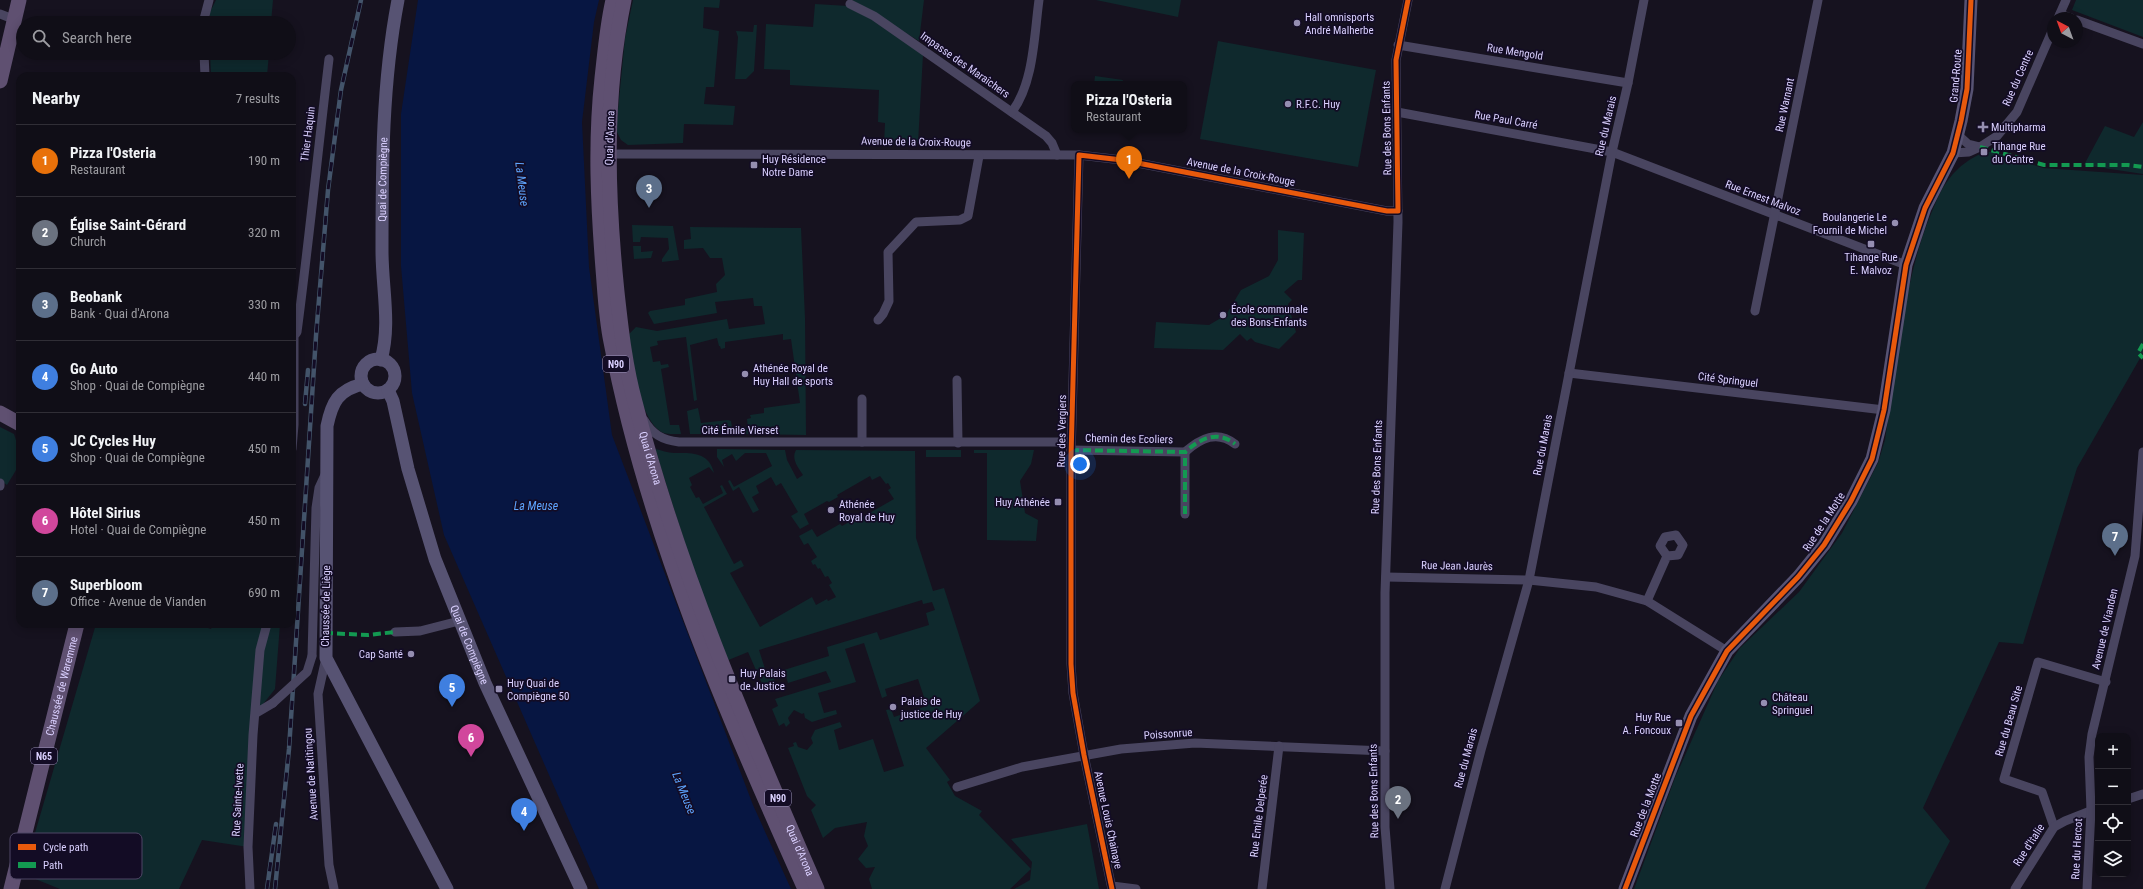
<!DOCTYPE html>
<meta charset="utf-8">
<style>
:root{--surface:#100e17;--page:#191720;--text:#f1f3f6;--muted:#9c9ca1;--line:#302e36;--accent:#958eb1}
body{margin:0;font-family:"Roboto Condensed",sans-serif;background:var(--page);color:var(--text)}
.controls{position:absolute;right:12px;bottom:12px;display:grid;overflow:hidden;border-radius:8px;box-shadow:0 2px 10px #0003}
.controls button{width:36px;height:36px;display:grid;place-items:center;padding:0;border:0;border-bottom:1px solid var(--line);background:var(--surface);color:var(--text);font:20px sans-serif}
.compass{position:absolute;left:2047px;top:12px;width:36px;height:36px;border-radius:50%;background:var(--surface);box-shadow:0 2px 10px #0003;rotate:319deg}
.you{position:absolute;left:1080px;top:464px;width:14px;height:14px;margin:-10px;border:3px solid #fff;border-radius:50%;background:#1a73e8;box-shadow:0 0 0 6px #1a73e833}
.badge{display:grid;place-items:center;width:26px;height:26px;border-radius:50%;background:var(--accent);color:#fff;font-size:13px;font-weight:700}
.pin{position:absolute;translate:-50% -33px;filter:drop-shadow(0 1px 2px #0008)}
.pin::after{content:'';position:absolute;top:21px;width:14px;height:12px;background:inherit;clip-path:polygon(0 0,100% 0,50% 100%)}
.popup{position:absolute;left:1071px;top:81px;width:116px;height:52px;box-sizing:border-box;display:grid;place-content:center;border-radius:8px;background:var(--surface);filter:drop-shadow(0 1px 3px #0005);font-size:13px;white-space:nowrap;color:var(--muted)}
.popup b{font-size:15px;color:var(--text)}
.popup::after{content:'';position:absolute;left:50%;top:100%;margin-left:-8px;border:8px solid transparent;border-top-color:var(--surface)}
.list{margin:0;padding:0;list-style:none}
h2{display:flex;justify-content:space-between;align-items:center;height:52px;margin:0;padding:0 16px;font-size:17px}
h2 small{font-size:13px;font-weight:400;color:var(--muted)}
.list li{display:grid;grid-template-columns:26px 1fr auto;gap:12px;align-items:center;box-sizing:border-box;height:72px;padding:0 16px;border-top:1px solid var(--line)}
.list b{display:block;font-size:15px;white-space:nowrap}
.list p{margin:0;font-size:13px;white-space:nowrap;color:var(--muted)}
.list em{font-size:13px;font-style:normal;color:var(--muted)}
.icon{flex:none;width:22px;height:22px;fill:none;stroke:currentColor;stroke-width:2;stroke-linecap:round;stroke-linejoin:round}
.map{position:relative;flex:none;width:2143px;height:889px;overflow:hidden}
.search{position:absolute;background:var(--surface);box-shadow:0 2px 10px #0003;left:16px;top:16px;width:280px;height:44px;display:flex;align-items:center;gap:10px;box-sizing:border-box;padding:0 14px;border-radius:22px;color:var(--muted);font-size:15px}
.panel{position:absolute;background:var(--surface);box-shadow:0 2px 10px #0003;left:16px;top:72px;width:280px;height:556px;border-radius:12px}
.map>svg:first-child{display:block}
.green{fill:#0f292d}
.water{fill:#071642}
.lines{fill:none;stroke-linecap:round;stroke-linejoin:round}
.street{stroke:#494560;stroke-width:9}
.secondary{stroke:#575373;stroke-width:13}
.primary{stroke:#5f5071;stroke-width:15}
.rail-casing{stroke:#43546a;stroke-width:4.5}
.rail{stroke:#130c25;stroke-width:3;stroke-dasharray:9;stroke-linecap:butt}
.street-bridge{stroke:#494560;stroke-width:9}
.quiet{stroke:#139951;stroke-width:4;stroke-dasharray:8 4;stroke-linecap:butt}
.cycleway-casing{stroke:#130c25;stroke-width:8}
.cycleway{stroke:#e8590c;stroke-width:5}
.poi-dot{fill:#958eb1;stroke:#130c25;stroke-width:1.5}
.labels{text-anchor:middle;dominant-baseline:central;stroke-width:3.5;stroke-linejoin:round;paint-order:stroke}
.shield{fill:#130c25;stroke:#9e95be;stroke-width:1}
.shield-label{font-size:10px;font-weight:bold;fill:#dad0ff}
.poi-label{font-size:11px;fill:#dad0ff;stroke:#130c25;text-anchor:start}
.street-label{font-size:11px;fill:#dad0ff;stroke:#130c25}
.water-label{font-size:12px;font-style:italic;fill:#5ea5ff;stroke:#130c25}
.key{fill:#130c25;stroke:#4f4766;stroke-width:1}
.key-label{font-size:11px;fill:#dad0ff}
</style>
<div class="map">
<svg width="2143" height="889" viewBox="0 0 2143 889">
<rect width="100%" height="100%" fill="#16121f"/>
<g class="green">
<path d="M 216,0 L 273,0 L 271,23 L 210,23 L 210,12 Z"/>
<path d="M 633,0 L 720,0 L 719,8 L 704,7 L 703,28 L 719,31 L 714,87 L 706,87 L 704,104 L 735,106 L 733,125 L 684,124 L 683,143 L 628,145 L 621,140 L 616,130 L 625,38 Z"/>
<path d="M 852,0 L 924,0 L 919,41 Z"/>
<path d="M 1096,0 L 1181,0 L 1178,17 Z"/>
<path d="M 2076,0 L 2143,0 L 2143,37 L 2072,10 Z"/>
<path d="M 815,4 L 848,6 L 867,16 L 923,55 L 918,143 L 884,145 L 885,123 L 878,122 L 879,90 L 790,85 L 790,70 L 764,69 L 766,24 L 813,27 Z"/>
<path d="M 754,25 L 757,25 L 754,71 L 746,79 L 735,79 L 738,37 L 736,31 L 753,32 Z"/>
<path d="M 1218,41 L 1376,70 L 1358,167 L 1200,139 Z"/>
<path d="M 210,53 L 269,53 L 267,76 L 211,76 Z"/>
<path d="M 1095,76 L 1123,80 L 1122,84 L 1094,84 Z"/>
<path d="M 2143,122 L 2143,174 L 2084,165 L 2105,126 L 2134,137 Z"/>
<path d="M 1985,152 L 1994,152 L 2043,168 L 2143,175 L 2143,353 L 2077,468 L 2023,644 L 1999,642 L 1923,808 L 1950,841 L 1925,889 L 1634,889 L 1675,778 L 1718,681 L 1740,648 L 1799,592 L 1842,533 L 1878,463 L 1885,440 C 1897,367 1903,281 1931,214 C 1936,202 1941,189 1949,179 C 1959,166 1970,158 1985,152 Z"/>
<path d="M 632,225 L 673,226 L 679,260 L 662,262 L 662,259 L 669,249 L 668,238 L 641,237 L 640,242 L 633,242 Z"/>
<path d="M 690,227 L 801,228 L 805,318 L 806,435 L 742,434 L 741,429 L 748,428 L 747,419 L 751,418 L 750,415 L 764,413 L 764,408 L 800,403 L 791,339 L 783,340 L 783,334 L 725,342 L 725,348 L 721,349 L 720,346 L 719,346 L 717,338 L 690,345 L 697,400 L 694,401 L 686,337 L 657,341 L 658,345 L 650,347 L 653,362 L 660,361 L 661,365 L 668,364 L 669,367 L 661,369 L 670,425 L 679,425 L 681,434 C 675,434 665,435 660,431 C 637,414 633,360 629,334 L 636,327 L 657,331 L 727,319 L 729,329 L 765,324 L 762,306 L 754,306 L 753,298 L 715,302 L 717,313 L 654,324 L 648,313 L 650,311 L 685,305 L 685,299 L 717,292 L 716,284 L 725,275 L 722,258 L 710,258 L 703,248 L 684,249 L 684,240 L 691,239 Z"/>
<path d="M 1278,230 L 1304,233 L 1302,280 L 1298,280 L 1284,292 L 1292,300 L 1288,304 L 1296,332 L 1279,349 L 1255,342 L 1251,338 L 1247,341 L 1240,334 L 1223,350 L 1154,348 L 1156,322 L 1209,325 L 1226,315 L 1241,290 L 1269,276 L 1278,260 Z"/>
<path d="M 633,246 L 641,246 L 641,252 L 653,251 L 651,258 L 634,259 Z"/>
<path d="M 698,408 L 701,423 L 728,420 L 731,421 L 733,434 L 690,434 L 687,411 Z"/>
<path d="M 0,427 L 14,434 C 23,461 22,461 7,485 L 0,480 Z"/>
<path d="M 655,449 C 661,450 668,453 674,453 C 690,453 709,451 714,473 L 709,467 L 689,478 L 692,485 L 690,487 L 696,498 L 699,497 L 703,504 L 723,493 L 720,486 L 722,485 L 727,494 L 704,507 L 734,564 L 741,560 L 744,566 L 730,573 L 760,627 L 812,597 L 816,605 L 827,599 L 828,601 L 836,597 L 829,585 L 832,583 L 828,576 L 825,577 L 820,568 L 818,569 L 815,564 L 813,565 L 811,561 L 817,557 L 808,543 L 804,545 L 799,536 L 812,529 L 817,537 L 840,524 L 842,526 L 851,521 L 852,523 L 894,499 L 888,490 L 891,488 L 888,483 L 886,484 L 880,476 L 872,480 L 870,476 L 837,495 L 838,497 L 829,502 L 827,501 L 804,514 L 809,524 L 800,529 L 791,516 L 798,512 L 781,483 L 776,486 L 771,477 L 756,486 L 759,493 L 752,497 L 759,510 L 753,513 L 739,487 L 733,491 L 728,481 L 730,480 L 734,487 L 772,466 L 766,453 L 745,453 L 736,461 L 732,454 L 722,460 L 724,467 L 717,457 L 717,449 L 785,450 L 787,460 L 797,479 L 803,475 C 798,467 791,459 796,450 L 915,451 L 916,538 L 933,591 L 944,588 L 980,701 L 926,748 L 950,780 L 947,782 L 955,796 L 982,811 L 979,815 L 1031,869 L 1010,889 L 872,889 L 869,879 L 875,867 L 866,868 L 858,859 L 868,846 L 864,836 L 867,822 L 835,828 L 823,838 L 811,810 L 816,805 L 807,796 L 788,748 L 794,746 L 793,743 L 796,742 L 798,747 L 807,750 L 813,743 L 811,738 L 815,730 L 840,722 L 842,727 L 834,730 L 839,750 L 873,739 L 884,772 L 904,766 L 886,710 L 891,709 L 894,717 L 927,706 L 918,679 L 885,689 L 887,696 L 882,698 L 864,643 L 845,649 L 856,682 L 818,693 L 824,713 L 836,710 L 837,714 L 812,722 L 805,718 L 804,713 L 802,714 L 794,710 L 788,718 L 790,723 L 786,727 L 784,723 L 779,726 L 772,709 L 778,706 L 775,699 L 831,682 L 826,671 L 788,683 L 784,670 L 829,656 L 827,647 L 877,632 L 880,640 L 929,625 L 926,613 L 935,610 L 932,602 L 923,604 L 922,600 L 759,650 L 767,675 L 772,674 L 777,687 L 771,689 L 768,683 L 763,686 L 748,652 L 726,661 L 719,651 Z"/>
<rect x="926" y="450" width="35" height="7"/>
<path d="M 974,450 L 1034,450 L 1031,464 L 1020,481 L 1025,513 L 1038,520 L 1036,541 L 987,540 L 987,453 L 974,453 Z"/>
<path d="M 96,624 L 196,624 L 211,629 L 213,624 L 280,624 L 275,689 L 256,713 L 248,847 L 202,840 L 179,889 L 60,889 L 23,874 Z"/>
<path d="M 1087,824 L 1099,889 L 1014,889 L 1030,880 L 1032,862 L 1011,839 Z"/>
</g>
<path class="water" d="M 418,0 L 599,0 L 594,22 L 582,122 L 589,267 L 612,435 L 753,805 L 791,889 L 599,889 L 444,535 L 412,393 L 401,266 L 401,114 Z"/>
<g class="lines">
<g class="street">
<path d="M 850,4 L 874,16 L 1046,136 L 1052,143 L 1057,155"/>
<path d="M 0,14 L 13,19"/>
<path d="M 2060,14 L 2071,18"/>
<path d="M 2058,18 L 2066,0"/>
<path d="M 2077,20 L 2143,44"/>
<path d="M 203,23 L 209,0"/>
<path d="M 1398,45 L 1628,83"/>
<path d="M 204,53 L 205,76"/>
<path d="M 1012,112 C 1034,82 1034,36 1039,0"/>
<path d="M 1397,112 L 1612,152 L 1906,265"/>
<path d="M 1957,134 L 1968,144 L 1980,147"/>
<path d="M 1953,153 L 1969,152 L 1980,147 L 1997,136 L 2017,112 L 2053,29"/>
<path d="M 605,154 L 1079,155 L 1122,160 L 1387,211 L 1398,211"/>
<path d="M 1079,155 L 1071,457 L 1071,664 L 1073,693 L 1084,755 L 1112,889"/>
<path d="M 1755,311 L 1818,0"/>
<path d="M 878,320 L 883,314 L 889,301 L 888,252 L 916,222 L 960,220 L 968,216 L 979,156"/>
<path d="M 1569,373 L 1884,410"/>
<path d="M 957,380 L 958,443"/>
<path d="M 862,399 L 862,442"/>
<path d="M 644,420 C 652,434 662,440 679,442 L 1071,442"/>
<path d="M 292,449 L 294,425 L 294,336 L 297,332 C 309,241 318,150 329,59"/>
<path d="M 1071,450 L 1185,452 C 1201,438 1217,430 1235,444"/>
<path d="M 0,483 L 0,486"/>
<path d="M 1185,514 L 1185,452"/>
<path d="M 1386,577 L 1529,580 L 1596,587 L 1647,601 L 1727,651"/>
<path d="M 1647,601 L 1667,556 L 1678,555 L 1683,545 L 1676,535 L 1665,537 L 1660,546 L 1667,556"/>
<path d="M 395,632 L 420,631 L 459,621"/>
<path d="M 312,656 L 316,508 L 319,488 L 325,475"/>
<path d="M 326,658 L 318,694 L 329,865 L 334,889"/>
<path d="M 256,713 L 273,703"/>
<path d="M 957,787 L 1022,767 L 1121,749 L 1195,743 L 1385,751"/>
<path d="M 2128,799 L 2143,794"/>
<path d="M 2054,827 L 2042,792 L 2004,779 L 2038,662 L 2106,682"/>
<path d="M 1112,886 L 1136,889"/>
<path d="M 250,889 L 248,847 L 253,735 L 260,650 L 267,624"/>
<path d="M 1262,889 L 1279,746"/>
<path d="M 1390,889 L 1385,827 L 1385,593 L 1398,222 L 1396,60 L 1408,0"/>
<path d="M 1445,889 L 1481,750 L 1529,580 L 1612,152 L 1628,83 L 1644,0"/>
<path d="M 2015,889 L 2054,827 L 2065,821 L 2098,808"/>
<path d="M 2087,889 L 2091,810 L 2089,757 L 2092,734 L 2135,556 L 2143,452"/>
</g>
<g class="secondary">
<circle cx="378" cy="376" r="17"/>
<path id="s1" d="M 381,360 C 391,324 382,288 382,251 C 382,167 382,83 398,0"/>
<path d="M 363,384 C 338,390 332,402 327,426 L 326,658 L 447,889"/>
<path id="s2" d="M 388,390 L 393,401 L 408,469 L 435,559 L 485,683 L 581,889"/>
<path d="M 1625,889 L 1691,716 L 1727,651 L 1798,577 L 1824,545 L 1851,501 L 1872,459 L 1884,410 L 1906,265 L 1925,208 L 1953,153 L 1961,121 L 1967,89 L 1971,0"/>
</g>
<g class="primary">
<path d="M 613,0 C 607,26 605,52 602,78 C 595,142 598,205 603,269 C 605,293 606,318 611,342 C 647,531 726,714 805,889"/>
<path id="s3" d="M 624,0 C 604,97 607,194 617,292 C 621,328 625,366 635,402 C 678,570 748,730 817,889"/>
<path d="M 0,81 L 19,0"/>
<path d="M 0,413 L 20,424"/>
<path id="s4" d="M 11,889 L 77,624"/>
</g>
<g class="rail-casing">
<g id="rail">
<path d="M 305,404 L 308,370"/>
<path d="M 267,889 L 276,824"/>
<path d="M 275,889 L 289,749 L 316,336 L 328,190 L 341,90 L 361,0"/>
</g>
</g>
<use href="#rail" class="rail"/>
<path class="street-bridge" d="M 273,703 L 307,672 L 312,656"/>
<g class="quiet">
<path d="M 1980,147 L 2044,165 L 2128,165 L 2143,167"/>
<path d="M 2143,344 L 2138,353 L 2143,358"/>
<path d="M 1071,450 L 1185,452 C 1201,438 1217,430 1235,444"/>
<path d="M 1185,514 L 1185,452"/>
<path d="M 325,633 L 368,635 L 395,632"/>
</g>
<g class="cycleway-casing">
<g id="cycleway">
<path d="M 1112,889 L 1084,755 L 1073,693 L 1071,664 L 1071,457 L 1079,155 L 1122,160 L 1387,211 L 1398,211 L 1396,60 L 1408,0"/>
<path d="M 1625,889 L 1691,716 L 1727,651 L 1798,577 L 1824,545 L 1851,501 L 1872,459 L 1884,410 L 1906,265 L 1925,208 L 1953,153 L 1961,121 L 1967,89 L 1971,0"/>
</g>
</g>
<use href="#cycleway" class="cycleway"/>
</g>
<g class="poi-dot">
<circle cx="1297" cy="23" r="4"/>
<circle cx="1288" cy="104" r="4"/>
<path d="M1981 121h4v4h4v4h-4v4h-4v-4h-4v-4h4z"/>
<rect x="1980" y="148" width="8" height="8" rx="2"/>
<rect x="750" y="161" width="8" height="8" rx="2"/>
<circle cx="1895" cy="223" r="4"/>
<rect x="1867" y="240" width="8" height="8" rx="2"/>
<circle cx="1223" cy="315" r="4"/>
<circle cx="745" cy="374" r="4"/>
<rect x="1054" y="498" width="8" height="8" rx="2"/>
<circle cx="831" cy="510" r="4"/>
<circle cx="411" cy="654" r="4"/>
<rect x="728" y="675" width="8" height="8" rx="2"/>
<rect x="495" y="685" width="8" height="8" rx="2"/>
<circle cx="1764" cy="703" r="4"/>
<circle cx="893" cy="707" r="4"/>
<rect x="1675" y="719" width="8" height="8" rx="2"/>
</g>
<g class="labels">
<g class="shield">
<rect x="603" y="356" width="26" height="16" rx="3"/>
<rect x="31" y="748" width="26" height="16" rx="3"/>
<rect x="765" y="790" width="26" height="16" rx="3"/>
</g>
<g class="shield-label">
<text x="616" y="364">N90</text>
<text x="44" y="756">N65</text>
<text x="778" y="798">N90</text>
</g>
<g class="poi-label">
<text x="1305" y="17">Hall omnisports<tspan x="1305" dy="13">André Malherbe</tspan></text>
<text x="1296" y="104">R.F.C. Huy</text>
<text x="1991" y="127">Multipharma</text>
<text x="1992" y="146">Tihange Rue<tspan x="1992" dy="13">du Centre</tspan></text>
<text x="762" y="159">Huy Résidence<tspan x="762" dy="13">Notre Dame</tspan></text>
<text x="1887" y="217" text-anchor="end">Boulangerie Le<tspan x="1887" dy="13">Fournil de Michel</tspan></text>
<text x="1871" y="257" text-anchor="middle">Tihange Rue<tspan x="1871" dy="13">E. Malvoz</tspan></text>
<text x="1231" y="309">École communale<tspan x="1231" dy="13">des Bons-Enfants</tspan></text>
<text x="753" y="368">Athénée Royal de<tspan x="753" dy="13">Huy Hall de sports</tspan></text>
<text x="1050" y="502" text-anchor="end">Huy Athénée</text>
<text x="839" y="504">Athénée<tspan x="839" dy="13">Royal de Huy</tspan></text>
<text x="403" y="654" text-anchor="end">Cap Santé</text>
<text x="740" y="673">Huy Palais<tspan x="740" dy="13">de Justice</tspan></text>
<text x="507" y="683">Huy Quai de<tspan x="507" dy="13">Compiègne 50</tspan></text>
<text x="1772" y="697">Château<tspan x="1772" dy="13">Springuel</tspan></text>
<text x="901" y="701">Palais de<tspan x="901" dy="13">justice de Huy</tspan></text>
<text x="1671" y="717" text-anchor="end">Huy Rue<tspan x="1671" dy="13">A. Foncoux</tspan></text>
</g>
<g class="street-label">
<text transform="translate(1515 52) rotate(9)">Rue Mengold</text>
<text transform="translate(965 65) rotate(35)">Impasse des Maraîchers</text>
<text transform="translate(1956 76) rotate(-85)">Grand-Route</text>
<text transform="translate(2018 78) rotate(-66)">Rue du Centre</text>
<text transform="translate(1785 105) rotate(-78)">Rue Warnant</text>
<text transform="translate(1506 120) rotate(10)">Rue Paul Carré</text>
<text transform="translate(1606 126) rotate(-77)">Rue du Marais</text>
<text transform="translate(1387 128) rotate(-91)">Rue des Bons Enfants</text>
<text transform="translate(308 134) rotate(-83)">Thier Haquin</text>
<text transform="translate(610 138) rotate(-88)">Quai d'Arona</text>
<text transform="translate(916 142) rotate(1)">Avenue de la Croix-Rouge</text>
<text transform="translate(1241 172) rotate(11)">Avenue de la Croix-Rouge</text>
<text stroke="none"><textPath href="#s1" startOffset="181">Quai de Compiègne</textPath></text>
<text transform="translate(1763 198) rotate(21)">Rue Ernest Malvoz</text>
<text transform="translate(1728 380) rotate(7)">Cité Springuel</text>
<text x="740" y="430">Cité Émile Vierset</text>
<text transform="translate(1062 431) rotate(-89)">Rue des Vergiers</text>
<text transform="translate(1129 439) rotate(1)">Chemin des Ecoliers</text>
<text transform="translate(1543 445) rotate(-79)">Rue du Marais</text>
<text stroke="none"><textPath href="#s3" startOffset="463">Quai d'Arona</textPath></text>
<text transform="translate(1377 467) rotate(-88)">Rue des Bons Enfants</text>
<text transform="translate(1824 522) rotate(-57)">Rue de la Motte</text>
<text transform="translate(1457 566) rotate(1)">Rue Jean Jaurès</text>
<text transform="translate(326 606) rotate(-89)">Chaussée de Liège</text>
<text transform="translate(2105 629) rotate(-77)">Avenue de Vianden</text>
<text stroke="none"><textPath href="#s2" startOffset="268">Quai de Compiègne</textPath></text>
<text stroke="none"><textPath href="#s4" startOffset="209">Chaussée de Waremme</textPath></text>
<text transform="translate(2009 721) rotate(-74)">Rue du Beau Site</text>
<text transform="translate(1168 734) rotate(-4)">Poissonrue</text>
<text transform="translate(1466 758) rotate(-75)">Rue du Marais</text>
<text transform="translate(311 774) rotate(-94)">Avenue de Natitingou</text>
<text transform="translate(1374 791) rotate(-91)">Rue des Bons Enfants</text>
<text transform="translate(238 800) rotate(-87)">Rue Sainte-Ivette</text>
<text transform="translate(1646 805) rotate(-69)">Rue de la Motte</text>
<text transform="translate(1259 816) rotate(-83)">Rue Emile Delperée</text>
<text transform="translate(1108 820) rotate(78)">Avenue Louis Chainaye</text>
<text transform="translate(2029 845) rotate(-57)">Rue d'Italie</text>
<text transform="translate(2077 849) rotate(-87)">Rue du Hercot</text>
<text stroke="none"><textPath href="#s3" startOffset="883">Quai d'Arona</textPath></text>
</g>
<g class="water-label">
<text transform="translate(522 184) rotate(83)">La Meuse</text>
<text x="536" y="506">La Meuse</text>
<text transform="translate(684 793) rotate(68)">La Meuse</text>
</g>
</g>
<rect x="10" y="833" width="132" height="46" rx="6" class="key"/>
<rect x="18" y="844" width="18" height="6" fill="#e8590c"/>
<rect x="18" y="862" width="18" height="6" fill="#139951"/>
<g class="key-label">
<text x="43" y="851">Cycle path</text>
<text x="43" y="869">Path</text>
</g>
</svg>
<div class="controls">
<button>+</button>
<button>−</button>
<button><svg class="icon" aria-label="locate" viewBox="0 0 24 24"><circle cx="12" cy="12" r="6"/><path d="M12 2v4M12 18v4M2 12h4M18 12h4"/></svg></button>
<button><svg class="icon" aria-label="layers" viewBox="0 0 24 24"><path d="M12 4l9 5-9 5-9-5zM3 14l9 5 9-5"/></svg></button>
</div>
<svg class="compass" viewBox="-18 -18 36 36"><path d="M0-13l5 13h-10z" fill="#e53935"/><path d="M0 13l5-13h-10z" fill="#9c9ca1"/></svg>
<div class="you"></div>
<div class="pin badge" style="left:1129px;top:179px;background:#e8710a">1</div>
<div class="popup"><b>Pizza l'Osteria</b>Restaurant</div>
<div class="pin badge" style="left:1398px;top:819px;background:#6b7280">2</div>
<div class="pin badge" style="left:649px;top:208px;background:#5c6f8a">3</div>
<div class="pin badge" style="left:524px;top:831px;background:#3f7fe0">4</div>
<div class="pin badge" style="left:452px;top:707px;background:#3f7fe0">5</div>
<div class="pin badge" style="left:471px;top:757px;background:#d1479c">6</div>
<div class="pin badge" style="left:2115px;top:556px;background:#5c6f8a">7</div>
<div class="search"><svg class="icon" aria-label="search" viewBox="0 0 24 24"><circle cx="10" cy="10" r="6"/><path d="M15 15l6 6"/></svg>Search here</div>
<section class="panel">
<h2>Nearby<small>7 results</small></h2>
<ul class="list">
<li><span class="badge" style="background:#e8710a">1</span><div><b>Pizza l'Osteria</b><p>Restaurant</p></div><em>190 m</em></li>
<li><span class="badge" style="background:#6b7280">2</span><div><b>Église Saint-Gérard</b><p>Church</p></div><em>320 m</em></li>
<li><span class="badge" style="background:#5c6f8a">3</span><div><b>Beobank</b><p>Bank · Quai d'Arona</p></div><em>330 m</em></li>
<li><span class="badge" style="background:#3f7fe0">4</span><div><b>Go Auto</b><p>Shop · Quai de Compiègne</p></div><em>440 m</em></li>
<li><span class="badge" style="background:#3f7fe0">5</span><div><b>JC Cycles Huy</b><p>Shop · Quai de Compiègne</p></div><em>450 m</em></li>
<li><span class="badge" style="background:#d1479c">6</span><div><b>Hôtel Sirius</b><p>Hotel · Quai de Compiègne</p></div><em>450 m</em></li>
<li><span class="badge" style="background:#5c6f8a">7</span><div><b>Superbloom</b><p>Office · Avenue de Vianden</p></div><em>690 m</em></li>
</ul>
</section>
</div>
